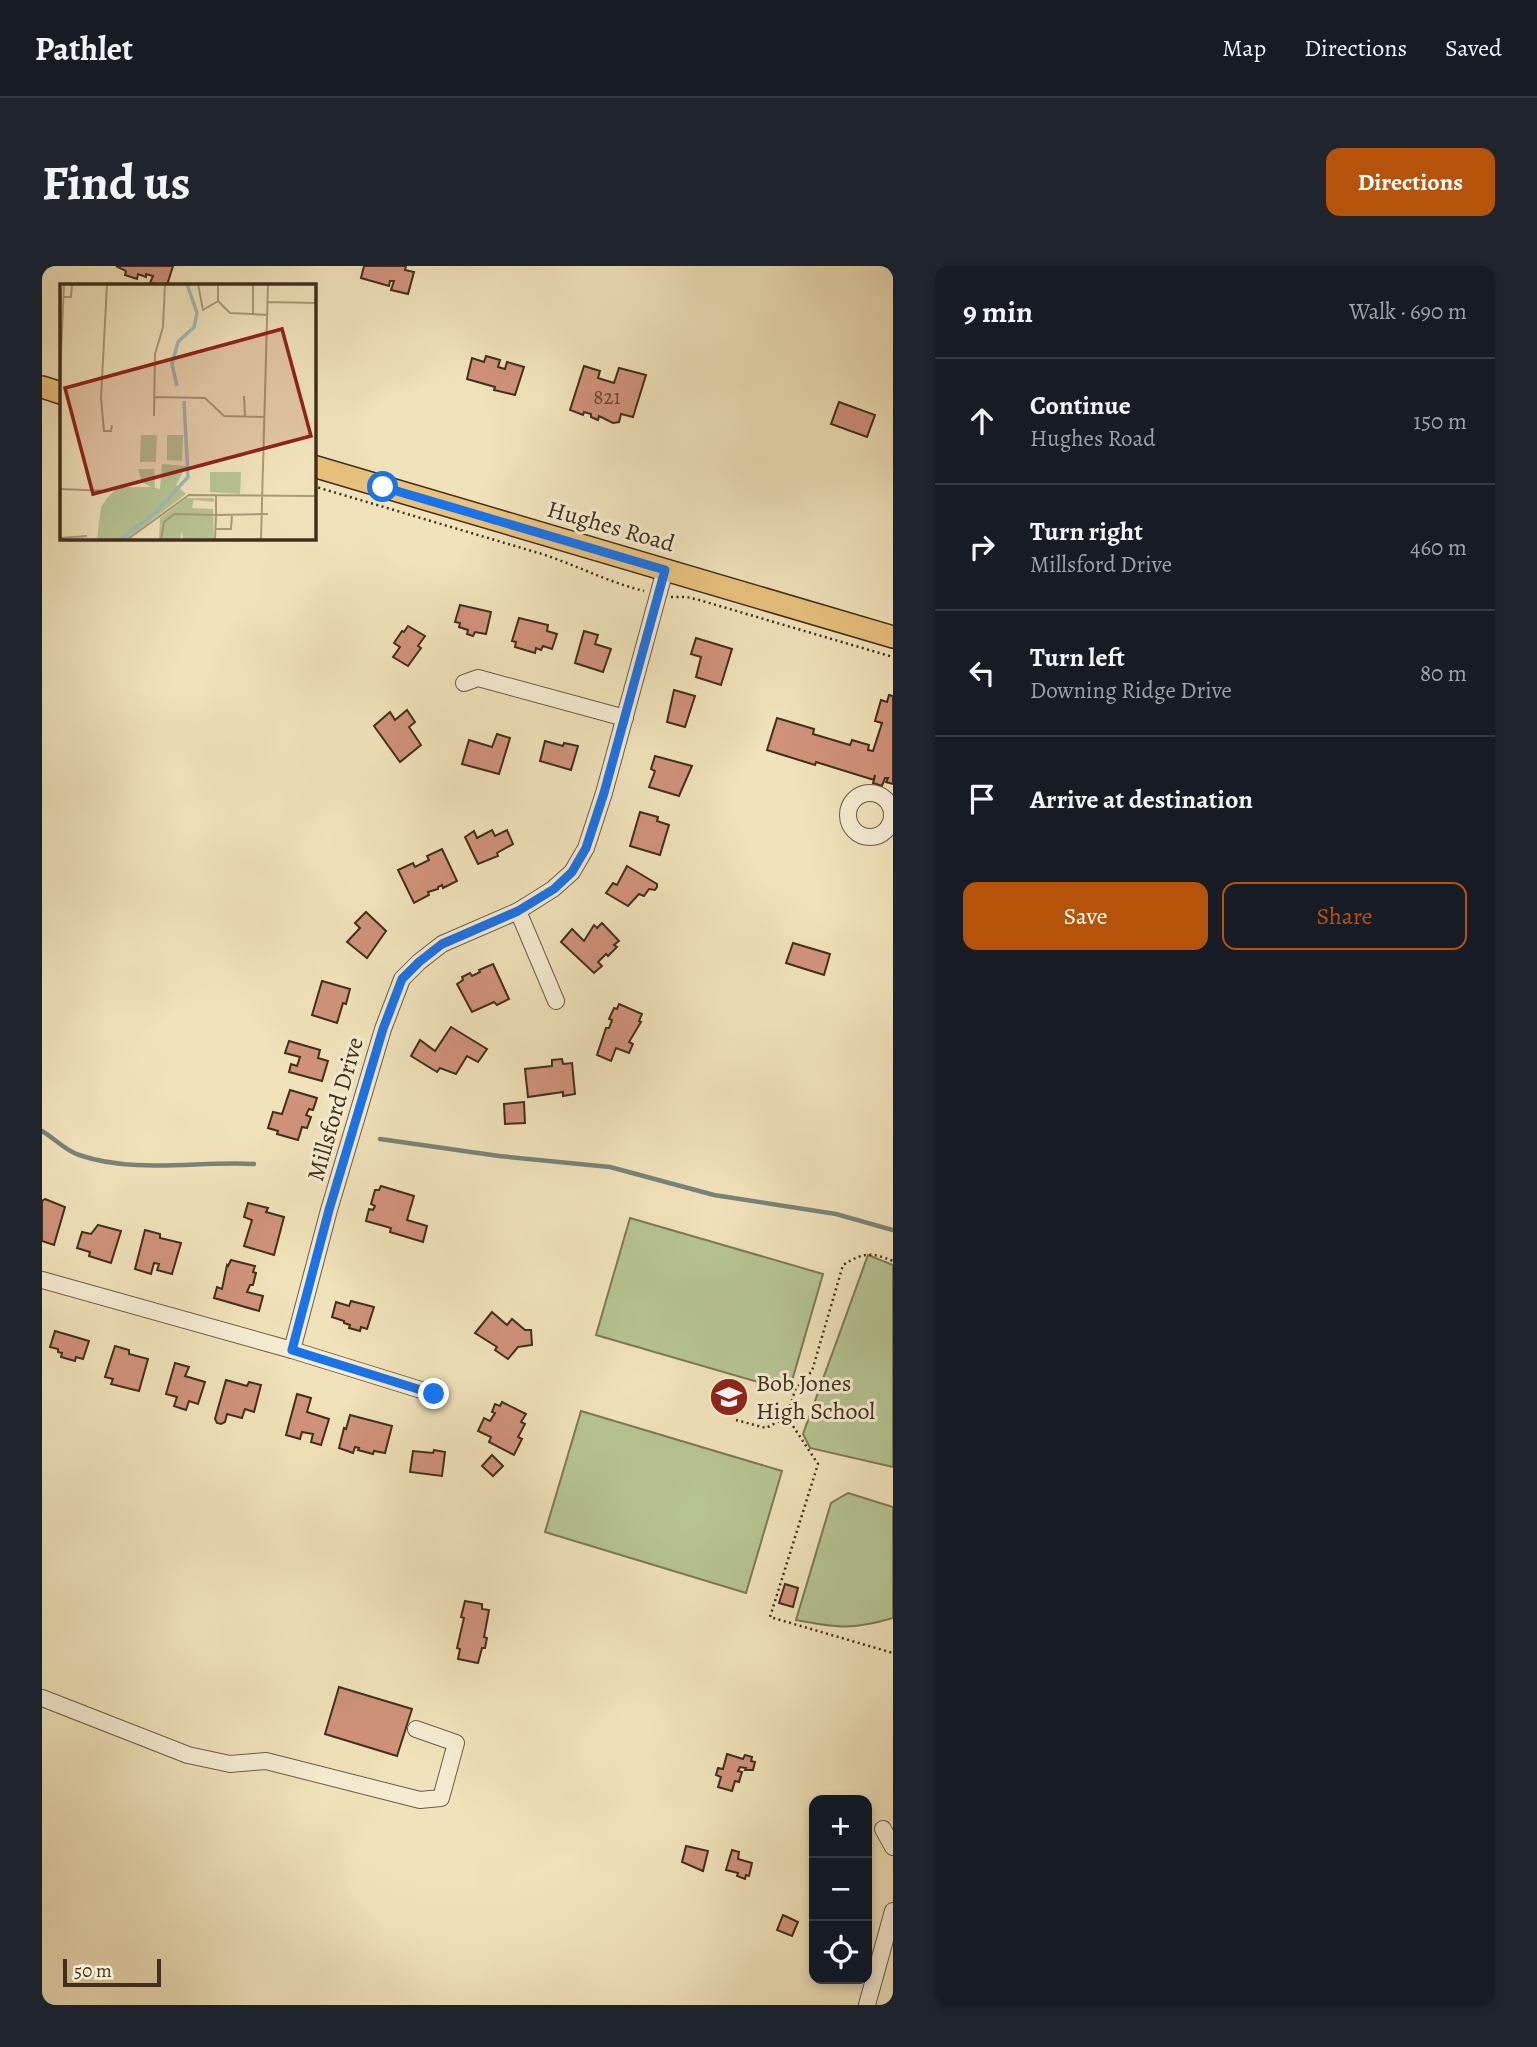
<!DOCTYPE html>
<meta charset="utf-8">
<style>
:root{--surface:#171b24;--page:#20242c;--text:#f1f3f6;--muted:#9ea1a6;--line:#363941;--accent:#b45309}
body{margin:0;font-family:Alegreya,serif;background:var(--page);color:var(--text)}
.controls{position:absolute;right:21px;bottom:21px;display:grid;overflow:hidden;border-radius:14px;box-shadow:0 4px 10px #0003}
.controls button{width:63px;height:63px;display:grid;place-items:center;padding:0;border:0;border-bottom:2px solid var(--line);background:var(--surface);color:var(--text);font:35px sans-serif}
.scale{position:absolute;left:21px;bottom:18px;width:98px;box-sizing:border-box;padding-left:7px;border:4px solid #412f1b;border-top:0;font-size:19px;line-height:24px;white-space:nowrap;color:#412f1b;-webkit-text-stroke:5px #f5ecd2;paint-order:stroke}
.stop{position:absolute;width:21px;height:21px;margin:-16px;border:5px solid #1a73e8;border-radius:50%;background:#fff}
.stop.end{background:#1a73e8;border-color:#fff;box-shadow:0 2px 7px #0008}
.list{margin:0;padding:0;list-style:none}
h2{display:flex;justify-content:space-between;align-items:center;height:91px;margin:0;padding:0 28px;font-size:30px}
h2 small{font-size:23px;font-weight:400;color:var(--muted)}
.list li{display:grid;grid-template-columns:46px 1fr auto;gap:21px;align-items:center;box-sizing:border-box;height:126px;padding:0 28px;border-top:2px solid var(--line)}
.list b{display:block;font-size:26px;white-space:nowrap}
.list p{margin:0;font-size:23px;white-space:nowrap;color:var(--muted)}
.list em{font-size:23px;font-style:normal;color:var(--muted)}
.actions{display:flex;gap:14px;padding:21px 28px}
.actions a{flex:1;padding:16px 0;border:2px solid var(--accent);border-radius:14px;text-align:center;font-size:24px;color:var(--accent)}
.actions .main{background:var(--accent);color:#fff}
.icon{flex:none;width:38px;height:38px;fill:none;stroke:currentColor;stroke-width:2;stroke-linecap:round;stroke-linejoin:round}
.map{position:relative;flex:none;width:851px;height:1739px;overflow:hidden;border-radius:14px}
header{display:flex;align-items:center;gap:42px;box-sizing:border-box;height:98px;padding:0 35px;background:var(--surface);border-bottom:2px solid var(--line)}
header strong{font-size:33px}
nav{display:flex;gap:38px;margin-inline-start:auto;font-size:24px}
.intro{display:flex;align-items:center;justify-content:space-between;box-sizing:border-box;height:168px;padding:0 42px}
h1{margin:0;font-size:49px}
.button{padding:18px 32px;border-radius:14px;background:var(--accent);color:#fff;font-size:24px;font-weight:700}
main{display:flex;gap:42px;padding:0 42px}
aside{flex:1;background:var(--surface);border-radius:14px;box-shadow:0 4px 10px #0003}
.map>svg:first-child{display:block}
.green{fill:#b6c492;stroke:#7c7a56;stroke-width:2}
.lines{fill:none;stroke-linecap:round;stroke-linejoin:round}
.stream{stroke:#788479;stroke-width:4.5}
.building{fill:#d0927b;stroke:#412f1b;stroke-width:2}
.minor-casing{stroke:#6d5c43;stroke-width:18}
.major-casing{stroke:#412f1b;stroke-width:24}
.path{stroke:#412f1b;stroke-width:2.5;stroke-dasharray:2 3.5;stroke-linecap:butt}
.minor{stroke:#f5ecd2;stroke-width:16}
.major{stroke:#e8c17d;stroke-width:21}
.route{stroke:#1a73e8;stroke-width:9}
.labels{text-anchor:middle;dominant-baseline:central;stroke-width:6;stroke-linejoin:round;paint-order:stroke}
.number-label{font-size:21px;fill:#654833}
.street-label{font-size:24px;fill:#412f1b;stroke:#f5ecd2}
.poi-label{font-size:24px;fill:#412f1b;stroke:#f5ecd2;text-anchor:start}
.inset-river{fill:none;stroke:#9cbcb8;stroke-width:3.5}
.inset-road{fill:none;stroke:#aa9a7a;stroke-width:2}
.view{fill:#8f2418;fill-opacity:0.15;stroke:#8f2418;stroke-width:3.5}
.inset-edge{fill:none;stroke:#412f1b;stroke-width:3.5}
</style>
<header>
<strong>Pathlet</strong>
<nav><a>Map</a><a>Directions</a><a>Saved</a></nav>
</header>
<div class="intro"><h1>Find us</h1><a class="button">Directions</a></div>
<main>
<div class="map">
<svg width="851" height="1739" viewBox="0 0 851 1739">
<rect width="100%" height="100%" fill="#f0e2ba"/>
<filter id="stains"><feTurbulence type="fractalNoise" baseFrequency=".00286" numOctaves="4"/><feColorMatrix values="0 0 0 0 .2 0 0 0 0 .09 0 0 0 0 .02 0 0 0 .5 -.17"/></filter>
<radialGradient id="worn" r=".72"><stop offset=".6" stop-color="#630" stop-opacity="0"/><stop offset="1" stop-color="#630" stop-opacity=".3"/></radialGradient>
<g class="green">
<path d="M 588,952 L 781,1008 L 747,1125 L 554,1069 Z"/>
<path d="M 826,989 L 851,999 L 851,1201 L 768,1182 L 761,1168 Z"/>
<path d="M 539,1145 L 740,1205 L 704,1327 L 503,1266 Z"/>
<path d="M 806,1227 L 851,1241 L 851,1352 C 811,1364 795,1362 754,1354 L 789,1237 Z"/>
</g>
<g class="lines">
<g class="stream">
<path d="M 0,865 C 12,872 24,885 37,889 C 93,908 154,895 212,898"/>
<path d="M 338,873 L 457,890 L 568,901 L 672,929 L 794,948 L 851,964"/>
</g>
</g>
<g class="building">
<path d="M 74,0 L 131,0 L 125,19 L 108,17 L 111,10 L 104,8 L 104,11 L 96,8 L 95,13 L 83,9 L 84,5 Z"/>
<path d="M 322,0 L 364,0 L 363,4 L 372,6 L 366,28 L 349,24 L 352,15 L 348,15 L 347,20 L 319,12 Z"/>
<path d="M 444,90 L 458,94 L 456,101 L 463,103 L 465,96 L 482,101 L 473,129 L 452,124 L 453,121 L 425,113 L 430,92 L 442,96 Z"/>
<path d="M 542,100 L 558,105 L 556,112 L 572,117 L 577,102 L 604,109 L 591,151 L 579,148 L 577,156 L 571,157 L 557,150 L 556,154 L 549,151 L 549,148 L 542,146 L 541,149 L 528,144 Z"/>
<path d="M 797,136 L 833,149 L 825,171 L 789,158 Z"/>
<path d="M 418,339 L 449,346 L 444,368 L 433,366 L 431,370 L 425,368 L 426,364 L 417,361 L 418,357 L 413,356 Z"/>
<path d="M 477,352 L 506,359 L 505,365 L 515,368 L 510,383 L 501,380 L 499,384 L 494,382 L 493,387 L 473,381 L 474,376 L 470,375 Z"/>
<path d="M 366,360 L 383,370 L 376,380 L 379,382 L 366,400 L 351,391 L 358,381 L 352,377 L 360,365 L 362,366 Z"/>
<path d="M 542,365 L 556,369 L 553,378 L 569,383 L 561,406 L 533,397 Z"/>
<path d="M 654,372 L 690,383 L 679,419 L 654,411 L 659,391 L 649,388 Z"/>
<path d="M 632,424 L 653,430 L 643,461 L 625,456 Z"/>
<path d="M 847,429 L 851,430 L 851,518 L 844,516 L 846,512 L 843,512 L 840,520 L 831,517 L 833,509 L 832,514 L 774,496 L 773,499 L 725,484 L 735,452 L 772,463 L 771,468 L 808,479 L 810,474 L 827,479 L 826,484 L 831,485 L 840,457 L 833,455 L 839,434 L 845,436 Z"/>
<path d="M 365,444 L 373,456 L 367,461 L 379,479 L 358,496 L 332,460 L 348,446 L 353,454 Z"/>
<path d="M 455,468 L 468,472 L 457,508 L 420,498 L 427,474 L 450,481 Z"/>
<path d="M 503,475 L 521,480 L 522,477 L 536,480 L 529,504 L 498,495 Z"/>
<path d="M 613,490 L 650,500 L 637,530 L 607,521 L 613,505 L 609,503 Z"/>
<path d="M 598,546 L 616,551 L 615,555 L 627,559 L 618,589 L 588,580 Z"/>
<path d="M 450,564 L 453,570 L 465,564 L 471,578 L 455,587 L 456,590 L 436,598 L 423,571 L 432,565 L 435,572 Z"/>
<path d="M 400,583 L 415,615 L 401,622 L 400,619 L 396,621 L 396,623 L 386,626 L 387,629 L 372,637 L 356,604 L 371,597 L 373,601 L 387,594 L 385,590 Z"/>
<path d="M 585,600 L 615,618 L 615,621 L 613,624 L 607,623 L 602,630 L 597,628 L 586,640 L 564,627 L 571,617 L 575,619 Z"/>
<path d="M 324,646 L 344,665 L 325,692 L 305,676 L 318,662 L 313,657 Z"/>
<path d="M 560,657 L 577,675 L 572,679 L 575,681 L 566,690 L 564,688 L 556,696 L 560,700 L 552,707 L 519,676 L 530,663 L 542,675 L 552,659 L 555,662 Z"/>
<path d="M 751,677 L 788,688 L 782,709 L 744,697 Z"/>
<path d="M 451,698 L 467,733 L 455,739 L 452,736 L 430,746 L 415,718 L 421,714 L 420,711 L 428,707 L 430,710 L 438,706 L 437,704 Z"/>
<path d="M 280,715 L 308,723 L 304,738 L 301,737 L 295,757 L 270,749 Z"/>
<path d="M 577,738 L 600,748 L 597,755 L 599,756 L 587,776 L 591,778 L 587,787 L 574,782 L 569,795 L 555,789 L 564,762 L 567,762 L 570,754 L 567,753 L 572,742 L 575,743 Z"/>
<path d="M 409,761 L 445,783 L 436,796 L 425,790 L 414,808 L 398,802 L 395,806 L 369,790 L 378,774 L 393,785 Z"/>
<path d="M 247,775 L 278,784 L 276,792 L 286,795 L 280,815 L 247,806 L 249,798 L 255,800 L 258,791 L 243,787 Z"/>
<path d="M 520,793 L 521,798 L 530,797 L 533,828 L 521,830 L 521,826 L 486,831 L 483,803 L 510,800 L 510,794 Z"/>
<path d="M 248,824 L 275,832 L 271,844 L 267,843 L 264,849 L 269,851 L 265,862 L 260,861 L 256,874 L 235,868 L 236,865 L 226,862 L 231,846 L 240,848 Z"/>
<path d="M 482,836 L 483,857 L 463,858 L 462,838 Z"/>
<path d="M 339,920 L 372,930 L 365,954 L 385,960 L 381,976 L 348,966 L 349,962 L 324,955 L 327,943 L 331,944 L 333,940 L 329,938 L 333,924 L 337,924 Z"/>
<path d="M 3,933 L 23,941 L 12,979 L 0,975 L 0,935 Z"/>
<path d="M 206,937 L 226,942 L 224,946 L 242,951 L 232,989 L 202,980 L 210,954 L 202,951 Z"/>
<path d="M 56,959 L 79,965 L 69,997 L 47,990 L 48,986 L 35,982 L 40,966 L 49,968 Z"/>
<path d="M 103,964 L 118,968 L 118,972 L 139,977 L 130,1008 L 115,1004 L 117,998 L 112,997 L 109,1008 L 93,1003 Z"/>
<path d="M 189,994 L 213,1000 L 211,1006 L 214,1007 L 211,1019 L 208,1019 L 205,1026 L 221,1030 L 217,1045 L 172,1032 L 175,1021 L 180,1023 L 185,999 L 186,1000 Z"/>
<path d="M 309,1035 L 332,1041 L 325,1063 L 319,1061 L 318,1065 L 307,1062 L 308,1059 L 302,1057 L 302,1055 L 290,1051 L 294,1036 L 307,1040 Z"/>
<path d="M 450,1046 L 465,1059 L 470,1053 L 483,1064 L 489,1064 L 490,1079 L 476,1081 L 466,1093 L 453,1084 L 455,1081 L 433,1067 Z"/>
<path d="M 13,1065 L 47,1075 L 41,1093 L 34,1091 L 33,1095 L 19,1091 L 20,1087 L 16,1086 L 16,1083 L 8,1081 Z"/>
<path d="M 73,1080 L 87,1084 L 87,1088 L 106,1093 L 97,1125 L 69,1118 L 71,1113 L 63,1111 Z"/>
<path d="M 133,1097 L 147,1101 L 143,1110 L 163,1116 L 156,1138 L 147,1135 L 144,1144 L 132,1140 L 135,1131 L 124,1128 Z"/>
<path d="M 184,1114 L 205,1120 L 207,1116 L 219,1119 L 212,1146 L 203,1143 L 200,1152 L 185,1148 L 183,1156 L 179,1158 L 175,1157 L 173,1153 Z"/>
<path d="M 255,1128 L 269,1132 L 265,1146 L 287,1153 L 279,1179 L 269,1176 L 271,1168 L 260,1166 L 258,1173 L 244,1169 Z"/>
<path d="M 460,1136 L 484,1148 L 479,1156 L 483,1158 L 476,1171 L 480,1173 L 472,1189 L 447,1176 L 449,1171 L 436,1165 L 442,1152 L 448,1155 L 453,1147 L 450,1146 L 453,1138 L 458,1140 Z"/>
<path d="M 308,1149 L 350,1160 L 343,1187 L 332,1185 L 331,1188 L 316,1184 L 317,1182 L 313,1181 L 311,1187 L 297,1182 L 302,1162 L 304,1163 Z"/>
<path d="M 392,1184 L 403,1186 L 400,1210 L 368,1206 L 371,1185 L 391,1187 Z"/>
<path d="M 450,1189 L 461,1200 L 451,1210 L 440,1200 Z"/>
<path d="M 743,1318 L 756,1322 L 751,1341 L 737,1337 Z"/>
<path d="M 423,1335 L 440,1338 L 440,1343 L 447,1344 L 442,1371 L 445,1372 L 443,1382 L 440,1382 L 436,1397 L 416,1393 L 418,1383 L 415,1382 L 422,1352 L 419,1351 Z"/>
<path d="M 297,1421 L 370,1443 L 355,1490 L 283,1468 Z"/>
<path d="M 685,1488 L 701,1493 L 703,1489 L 710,1491 L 709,1495 L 713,1496 L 711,1504 L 703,1504 L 704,1502 L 698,1501 L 696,1505 L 700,1506 L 697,1516 L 693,1515 L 690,1525 L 676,1521 L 679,1511 L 674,1509 L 676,1502 L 681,1503 Z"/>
<path d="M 644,1580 L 666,1585 L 661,1605 L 640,1596 Z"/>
<path d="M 690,1584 L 697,1586 L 696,1593 L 710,1597 L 707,1610 L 704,1609 L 703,1613 L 695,1610 L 696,1607 L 684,1604 Z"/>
<path d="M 741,1649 L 756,1656 L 750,1670 L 735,1664 Z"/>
</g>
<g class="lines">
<g class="minor-casing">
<g id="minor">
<path d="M 422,417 L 436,412 L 583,452"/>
<circle cx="828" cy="549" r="22"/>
<path d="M 476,645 L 514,735"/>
<path d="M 0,1014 L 250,1084 L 392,1128"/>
<path d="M 250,1084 L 287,944 L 341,763 L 360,713 L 377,696 L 400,678 L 476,645 L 511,623 L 530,606 L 544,582 L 562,527 L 623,304"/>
<path d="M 0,1432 L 146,1489 L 188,1498 L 224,1495 L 378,1534 L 399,1532 L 414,1477 L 374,1463"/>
<path d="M 841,1563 L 851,1581"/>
<path d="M 825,1739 L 851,1645"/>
</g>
</g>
<g class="major-casing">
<g id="major">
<path d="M 0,121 L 19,127"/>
<path d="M 271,200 L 851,371"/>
</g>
</g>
<g class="path">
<path d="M 271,220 L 500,288 C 534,299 566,316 602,325"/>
<path d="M 629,331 L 645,331 L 657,334 L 851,391"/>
<path d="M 745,1151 L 776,1198 L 728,1351 L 851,1387"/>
<path d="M 694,1154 L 724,1162 L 745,1151 L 753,1124 L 770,1105 L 801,999 C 822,986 829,986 851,995"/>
</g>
<use href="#minor" class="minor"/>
<use href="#major" class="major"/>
</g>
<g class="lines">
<path class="route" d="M 341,221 L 623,304 L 562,527 L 544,582 L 530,606 L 512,623 L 476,645 L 400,678 L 377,696 L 360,713 L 341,763 L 287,944 L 250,1084 L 392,1128"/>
</g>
<defs>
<g id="school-disc" transform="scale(2.0125)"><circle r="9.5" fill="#8f2418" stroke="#f5ecd2"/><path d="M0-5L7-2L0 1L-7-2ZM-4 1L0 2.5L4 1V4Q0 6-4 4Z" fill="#fff"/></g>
</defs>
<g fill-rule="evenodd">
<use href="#school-disc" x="687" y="1131"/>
</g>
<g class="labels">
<g class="number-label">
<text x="565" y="131">821</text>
</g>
<g class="street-label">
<text transform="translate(569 260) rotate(16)">Hughes Road</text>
<text transform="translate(293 843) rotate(-74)">Millsford Drive</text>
</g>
<g class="poi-label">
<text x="714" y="1117">Bob Jones<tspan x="714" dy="28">High School</tspan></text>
</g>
</g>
<g transform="translate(18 18)">
<rect width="256" height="256" fill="#f0e2ba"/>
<path d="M 81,151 L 97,151 L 96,178 L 80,178 ZM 107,151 L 123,151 L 122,177 L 107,176 ZM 102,180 L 126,182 L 116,201 L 126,210 L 67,255 L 37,255 L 41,223 L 47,214 L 58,203 L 91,203 L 82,198 L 78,185 L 94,185 L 95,204 L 100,205 ZM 150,188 L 181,188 L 180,210 L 150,208 ZM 127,214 L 154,214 L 154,218 L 134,216 L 132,224 L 153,225 L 154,255 L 123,255 L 122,247 L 120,255 L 99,255 L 100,234 Z" fill="#b6c492"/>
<path class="inset-river" d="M 117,102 L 112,80 L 118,58 L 134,43 L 137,29 L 127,0M 61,255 L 95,229 L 128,193 L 124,117"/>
<path class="inset-road" d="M 47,0 L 41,114 L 44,147 L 51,147 L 52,141M 138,0 L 143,26 L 158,17M 158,0 L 158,17 L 170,29 L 208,31M 3,13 L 11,13 L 12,0M 208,18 L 256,19M 193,30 L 193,0M 0,92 L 4,0M 184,112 L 185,133M 95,113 L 145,114 L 164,132 L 204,133M 94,132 L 95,70 L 103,43 L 105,0M 0,205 L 48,207 L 55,203M 155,245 L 171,245 L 172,231M 0,254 L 27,252M 68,255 L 129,211 L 256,212M 101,255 L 104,238 L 114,230 L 156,231 L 156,212M 155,255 L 156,231 L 208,230M 201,255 L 208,0"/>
<path class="view" d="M 222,45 L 251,152 L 33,210 L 5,104 Z"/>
<rect width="256" height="256" class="inset-edge"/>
</g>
<rect width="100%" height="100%" filter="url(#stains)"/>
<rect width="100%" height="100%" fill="url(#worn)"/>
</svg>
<div class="controls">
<button>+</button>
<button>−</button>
<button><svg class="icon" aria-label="locate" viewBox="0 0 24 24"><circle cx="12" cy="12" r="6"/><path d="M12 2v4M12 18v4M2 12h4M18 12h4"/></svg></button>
</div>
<div class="scale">50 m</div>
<div class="stop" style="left:341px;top:221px"></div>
<div class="stop end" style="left:392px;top:1128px"></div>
</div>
<aside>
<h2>9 min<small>Walk · 690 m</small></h2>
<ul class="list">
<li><svg class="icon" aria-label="ahead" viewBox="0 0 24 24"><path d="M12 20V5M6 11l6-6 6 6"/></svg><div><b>Continue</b><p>Hughes Road</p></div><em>150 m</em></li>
<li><svg class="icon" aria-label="right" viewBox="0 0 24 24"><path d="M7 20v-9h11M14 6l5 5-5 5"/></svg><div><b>Turn right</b><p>Millsford Drive</p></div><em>460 m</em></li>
<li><svg class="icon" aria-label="left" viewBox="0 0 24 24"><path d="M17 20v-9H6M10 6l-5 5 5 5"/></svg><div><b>Turn left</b><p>Downing Ridge Drive</p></div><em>80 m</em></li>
<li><svg class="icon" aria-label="arrive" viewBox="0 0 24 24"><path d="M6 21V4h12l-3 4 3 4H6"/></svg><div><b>Arrive at destination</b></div></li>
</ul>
<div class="actions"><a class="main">Save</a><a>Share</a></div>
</aside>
</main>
